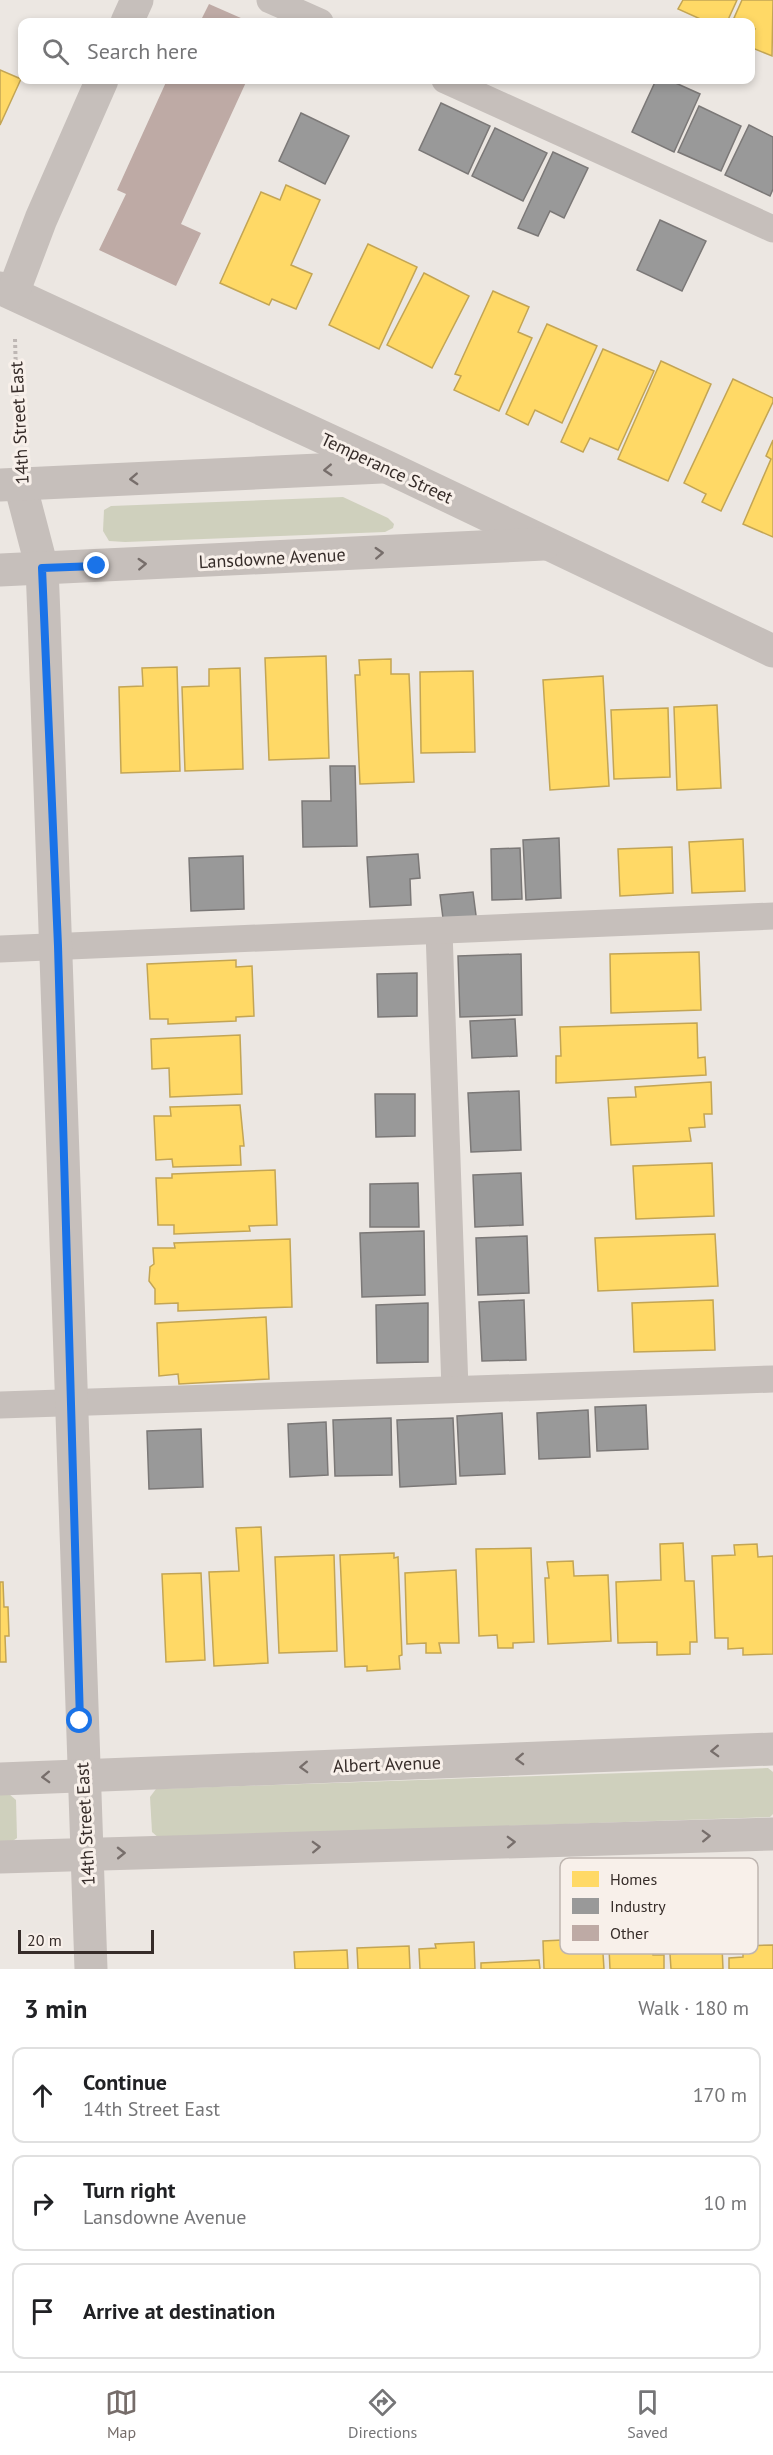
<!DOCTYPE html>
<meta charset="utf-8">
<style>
:root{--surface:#fff;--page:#f6f6f6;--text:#202124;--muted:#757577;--line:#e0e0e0;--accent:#766d6a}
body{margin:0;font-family:"PT Sans",sans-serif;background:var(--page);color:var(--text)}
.scale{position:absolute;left:18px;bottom:15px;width:136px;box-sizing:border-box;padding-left:6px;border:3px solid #362c29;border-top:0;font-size:16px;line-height:21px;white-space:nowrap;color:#362c29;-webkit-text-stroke:4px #f8f0ea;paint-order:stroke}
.stop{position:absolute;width:18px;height:18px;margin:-14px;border:4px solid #1a73e8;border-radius:50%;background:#fff}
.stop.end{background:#1a73e8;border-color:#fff;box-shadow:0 2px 6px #0008}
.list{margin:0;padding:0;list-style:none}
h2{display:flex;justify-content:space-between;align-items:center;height:78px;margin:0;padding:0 24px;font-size:26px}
h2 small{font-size:20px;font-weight:400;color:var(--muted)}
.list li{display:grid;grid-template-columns:39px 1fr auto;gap:18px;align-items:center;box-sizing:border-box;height:96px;margin:0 12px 12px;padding:0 12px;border:2px solid var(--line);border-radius:12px}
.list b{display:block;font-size:22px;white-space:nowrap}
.list p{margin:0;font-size:20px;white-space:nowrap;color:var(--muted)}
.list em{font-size:20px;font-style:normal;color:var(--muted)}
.icon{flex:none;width:33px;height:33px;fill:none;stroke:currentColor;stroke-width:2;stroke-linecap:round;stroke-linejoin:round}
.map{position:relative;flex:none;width:773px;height:1969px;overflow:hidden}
.search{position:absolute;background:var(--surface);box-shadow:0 3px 9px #0003;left:18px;right:18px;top:18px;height:66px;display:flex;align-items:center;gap:15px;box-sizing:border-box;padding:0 21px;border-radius:12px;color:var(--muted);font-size:22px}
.sheet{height:402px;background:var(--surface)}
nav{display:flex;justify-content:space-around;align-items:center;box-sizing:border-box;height:84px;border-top:2px solid var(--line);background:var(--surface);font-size:16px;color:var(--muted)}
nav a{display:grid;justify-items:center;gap:3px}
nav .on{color:var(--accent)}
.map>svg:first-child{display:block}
.green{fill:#cfd0bd}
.homes{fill:#ffd966;stroke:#c3a554;stroke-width:1.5}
.industry{fill:#999;stroke:#7b7877;stroke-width:1.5}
.building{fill:#beaaa5}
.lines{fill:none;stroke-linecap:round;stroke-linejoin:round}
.path{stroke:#beb7b4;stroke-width:4;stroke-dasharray:3 3;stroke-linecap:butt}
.lane{stroke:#c6bfbb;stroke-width:27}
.street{stroke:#c6bfbb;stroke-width:33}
.oneway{stroke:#776e6b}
.route{stroke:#1a73e8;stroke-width:8}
.labels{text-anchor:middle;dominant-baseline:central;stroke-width:6;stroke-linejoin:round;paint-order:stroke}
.street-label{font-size:18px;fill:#362c29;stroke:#f8f0ea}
.key{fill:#f8f0ea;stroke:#beb5b0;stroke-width:1.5}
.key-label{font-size:16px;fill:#362c29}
</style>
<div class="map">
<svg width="773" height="1969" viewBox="0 0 773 1969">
<rect width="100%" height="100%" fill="#ece7e2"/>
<g class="green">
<path d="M 343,497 L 388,518 L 394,524 L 393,528 L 385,532 L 125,542 L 109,541 L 103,531 L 104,510 L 111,506 Z"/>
<path d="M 768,1768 L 773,1772 L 773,1814 L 770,1817 L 159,1838 L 152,1832 L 150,1797 L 156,1789 Z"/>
<path d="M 0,1794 L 9,1794 L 16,1800 L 17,1838 L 10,1843 L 0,1844 Z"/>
</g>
<g class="homes">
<path d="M 683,0 L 737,0 L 727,22 L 707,22 L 678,9 Z"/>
<path d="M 742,0 L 773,0 L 772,56 L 750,47 L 750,38 L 755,29 L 750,27 L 750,22 L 742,22 L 734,18 Z"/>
<path d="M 0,70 L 21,79 L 0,125 Z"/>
<path d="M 286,185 L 320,200 L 291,265 L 312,274 L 296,309 L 272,299 L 269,305 L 220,283 L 261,192 L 280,200 Z"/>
<path d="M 368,244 L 417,267 L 379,349 L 329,325 Z"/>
<path d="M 424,273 L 469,296 L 432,368 L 387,345 Z"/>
<path d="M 493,291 L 529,307 L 518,332 L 532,338 L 499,411 L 454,390 L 461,376 L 455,374 Z"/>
<path d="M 547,324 L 597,346 L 562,423 L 535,410 L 528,425 L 506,414 Z"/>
<path d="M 603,349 L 654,371 L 618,450 L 590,438 L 583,452 L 561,442 Z"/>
<path d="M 661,361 L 711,384 L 668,481 L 618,459 Z"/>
<path d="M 733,379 L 773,398 L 773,402 L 721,511 L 702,502 L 706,494 L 684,483 Z"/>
<path d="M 773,440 L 773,537 L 743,524 L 771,459 L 766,456 Z"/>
<path d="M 326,656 L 329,758 L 269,760 L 265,658 Z"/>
<path d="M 391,659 L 391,674 L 409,674 L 414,782 L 360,784 L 355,675 L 360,675 L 359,660 Z"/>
<path d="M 177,667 L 180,771 L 121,773 L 119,687 L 143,686 L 142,668 Z"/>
<path d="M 240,668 L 243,769 L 185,771 L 182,687 L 209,686 L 209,669 Z"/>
<path d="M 473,671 L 475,752 L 421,753 L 420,672 Z"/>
<path d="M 603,676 L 609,786 L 550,790 L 543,680 Z"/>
<path d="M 717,705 L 721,788 L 677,790 L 674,707 Z"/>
<path d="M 668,708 L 670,777 L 614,779 L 611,710 Z"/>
<path d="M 743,839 L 745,891 L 692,893 L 689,842 Z"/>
<path d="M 672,847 L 673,893 L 620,896 L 618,849 Z"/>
<path d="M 699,952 L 701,1010 L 611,1013 L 610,954 Z"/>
<path d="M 236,960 L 236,967 L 252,966 L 254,1016 L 236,1017 L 236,1021 L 168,1024 L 168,1019 L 150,1019 L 147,964 Z"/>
<path d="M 697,1023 L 698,1058 L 705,1057 L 706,1075 L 556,1083 L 556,1056 L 561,1056 L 560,1027 Z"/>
<path d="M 240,1035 L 242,1094 L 170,1097 L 169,1068 L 152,1069 L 151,1039 Z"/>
<path d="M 711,1082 L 712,1114 L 704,1114 L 705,1127 L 689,1128 L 691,1141 L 611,1145 L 608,1098 L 636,1097 L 635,1087 Z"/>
<path d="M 240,1105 L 244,1146 L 240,1146 L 241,1165 L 173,1167 L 172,1159 L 156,1160 L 154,1116 L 171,1116 L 170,1107 Z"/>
<path d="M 712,1163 L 714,1216 L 636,1219 L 633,1166 Z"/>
<path d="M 275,1170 L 277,1225 L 249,1226 L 250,1231 L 174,1234 L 174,1225 L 158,1225 L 156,1178 L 172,1178 L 172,1174 Z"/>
<path d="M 715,1234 L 718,1286 L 598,1291 L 595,1238 Z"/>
<path d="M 290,1239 L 292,1307 L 178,1311 L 178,1303 L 155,1304 L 155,1289 L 149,1281 L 150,1267 L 154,1264 L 153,1248 L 175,1248 L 174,1243 Z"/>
<path d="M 713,1300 L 715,1350 L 634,1352 L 632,1303 Z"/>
<path d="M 266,1317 L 269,1379 L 179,1384 L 178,1374 L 159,1376 L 157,1323 Z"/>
<path d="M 261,1527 L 268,1663 L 214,1666 L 209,1572 L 239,1571 L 236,1528 Z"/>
<path d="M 683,1543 L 685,1581 L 694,1581 L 697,1642 L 690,1642 L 690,1654 L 657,1655 L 657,1642 L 618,1643 L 616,1582 L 661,1580 L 660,1544 Z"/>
<path d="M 757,1544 L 758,1557 L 773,1556 L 773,1654 L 743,1655 L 743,1648 L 728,1649 L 728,1638 L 715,1638 L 712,1556 L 735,1555 L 734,1545 Z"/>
<path d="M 531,1548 L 534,1642 L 513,1643 L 513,1648 L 498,1648 L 497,1635 L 479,1636 L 476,1549 Z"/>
<path d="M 394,1553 L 394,1558 L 398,1557 L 402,1655 L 399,1656 L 400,1669 L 367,1671 L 367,1666 L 345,1667 L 340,1555 Z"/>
<path d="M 334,1555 L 337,1651 L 279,1653 L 275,1557 Z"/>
<path d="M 573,1561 L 574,1576 L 608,1575 L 611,1641 L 548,1644 L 545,1578 L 549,1578 L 547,1562 Z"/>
<path d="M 456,1570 L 459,1643 L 439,1643 L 441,1653 L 426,1653 L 426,1643 L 407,1644 L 405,1573 Z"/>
<path d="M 201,1573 L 205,1660 L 166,1662 L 162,1574 Z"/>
<path d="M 0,1582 L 3,1582 L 4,1607 L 8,1607 L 9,1636 L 5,1636 L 6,1662 L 0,1662 Z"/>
<path d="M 602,1938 L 604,1969 L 544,1969 L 543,1941 Z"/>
<path d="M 474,1942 L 475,1969 L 420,1969 L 419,1949 L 436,1948 L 435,1944 Z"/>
<path d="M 773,1945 L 773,1969 L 729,1969 L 729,1958 L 743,1957 L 743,1946 Z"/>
<path d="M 409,1946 L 410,1969 L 358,1969 L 357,1948 Z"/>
<path d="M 652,1946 L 653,1955 L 664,1955 L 664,1969 L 610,1969 L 609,1948 Z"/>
<path d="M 722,1946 L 723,1969 L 671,1969 L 670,1954 L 681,1953 L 681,1949 Z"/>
<path d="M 347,1950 L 348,1969 L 295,1969 L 294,1952 Z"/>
<path d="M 539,1960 L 540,1969 L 481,1969 L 481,1963 Z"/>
</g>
<g class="industry">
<path d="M 656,80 L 669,80 L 700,94 L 674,152 L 632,132 Z"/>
<path d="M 441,103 L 490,126 L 468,174 L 419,150 Z"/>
<path d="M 699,106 L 741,126 L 721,171 L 678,152 Z"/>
<path d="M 301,113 L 349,136 L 325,184 L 279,161 Z"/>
<path d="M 749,125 L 773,137 L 773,189 L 770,196 L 725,175 Z"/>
<path d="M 495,128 L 547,153 L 523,201 L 472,176 Z"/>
<path d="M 553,152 L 588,168 L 564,218 L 550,211 L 538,236 L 518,228 Z"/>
<path d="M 660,220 L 706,241 L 682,291 L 637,270 Z"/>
<path d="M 330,766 L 355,766 L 357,846 L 303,847 L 302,801 L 331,801 Z"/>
<path d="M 559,838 L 561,898 L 526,900 L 523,840 Z"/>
<path d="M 520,848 L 522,899 L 492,900 L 491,849 Z"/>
<path d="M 418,854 L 420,878 L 410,879 L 411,905 L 370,907 L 367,857 Z"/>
<path d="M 243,856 L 244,909 L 191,911 L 189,858 Z"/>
<path d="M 473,892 L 477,923 L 444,926 L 440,895 Z"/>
<path d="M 521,954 L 522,1015 L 460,1017 L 458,956 Z"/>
<path d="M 417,973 L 417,1016 L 378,1017 L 377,974 Z"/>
<path d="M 515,1019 L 517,1056 L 472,1058 L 470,1021 Z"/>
<path d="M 519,1091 L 521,1150 L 471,1152 L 468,1093 Z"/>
<path d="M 375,1094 L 415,1094 L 415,1136 L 376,1137 Z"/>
<path d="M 521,1173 L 523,1225 L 475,1227 L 473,1175 Z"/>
<path d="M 418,1183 L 419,1227 L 370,1227 L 370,1184 Z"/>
<path d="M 424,1231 L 425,1295 L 362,1297 L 360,1233 Z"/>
<path d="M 527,1236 L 529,1293 L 478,1295 L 476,1238 Z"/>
<path d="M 524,1300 L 526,1360 L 482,1361 L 479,1302 Z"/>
<path d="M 428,1303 L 428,1362 L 377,1363 L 376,1305 Z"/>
<path d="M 646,1405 L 648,1449 L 597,1451 L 595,1407 Z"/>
<path d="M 588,1410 L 590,1457 L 539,1459 L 537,1413 Z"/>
<path d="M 502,1413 L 505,1474 L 460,1476 L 457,1416 Z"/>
<path d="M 391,1418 L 392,1475 L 335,1476 L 333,1420 Z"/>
<path d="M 453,1418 L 456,1484 L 400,1487 L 397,1420 Z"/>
<path d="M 326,1422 L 328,1475 L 290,1477 L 288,1424 Z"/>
<path d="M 201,1429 L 203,1487 L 149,1489 L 147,1431 Z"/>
</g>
<g class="building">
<path d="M 209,4 L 250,22 L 200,22 Z"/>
<path d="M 167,80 L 247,80 L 181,224 L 201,233 L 176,286 L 99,250 L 126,194 L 117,190 Z"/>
</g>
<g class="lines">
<path class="path" d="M 15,339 L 18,442"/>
<g class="lane">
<path d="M 270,0 L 320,22"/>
<path d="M 445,80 L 773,229"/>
<path d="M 439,931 L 455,1389"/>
<path d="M 0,949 L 773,916"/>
<path d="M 0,1405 L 773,1379"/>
</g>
<g class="street">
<path d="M 127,22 L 137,0"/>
<path d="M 0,288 L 387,467 L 773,651"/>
<path d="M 13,293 L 41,219 L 102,80"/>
<path d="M 20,484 L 42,568 L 44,617 C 63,1068 73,1518 91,1969"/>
<path d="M 0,485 L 382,467"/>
<path d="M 0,570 L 544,544"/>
<path d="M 0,1779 L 773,1749"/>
<path d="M 0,1857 L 773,1834"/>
</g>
</g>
<defs><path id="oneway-chevron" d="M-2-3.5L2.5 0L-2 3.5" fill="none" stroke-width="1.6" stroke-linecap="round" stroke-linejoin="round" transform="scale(1.5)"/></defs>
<g class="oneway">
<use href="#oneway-chevron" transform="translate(328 470) rotate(177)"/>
<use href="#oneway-chevron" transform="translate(134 479) rotate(177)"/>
<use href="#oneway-chevron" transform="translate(379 553) rotate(-3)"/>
<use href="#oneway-chevron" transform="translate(142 564) rotate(-3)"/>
<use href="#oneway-chevron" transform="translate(715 1751) rotate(178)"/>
<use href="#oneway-chevron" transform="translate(520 1759) rotate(178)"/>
<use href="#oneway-chevron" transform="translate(304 1767) rotate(178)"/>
<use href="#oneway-chevron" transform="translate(46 1777) rotate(178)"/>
<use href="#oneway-chevron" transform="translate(706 1836) rotate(-2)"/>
<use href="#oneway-chevron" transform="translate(511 1842) rotate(-2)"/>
<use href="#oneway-chevron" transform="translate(316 1847) rotate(-2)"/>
<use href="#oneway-chevron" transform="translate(121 1853) rotate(-1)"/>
</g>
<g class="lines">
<path class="route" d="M 80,1721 L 58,946 L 42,568 L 97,566"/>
</g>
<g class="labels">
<g class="street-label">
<text transform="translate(19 423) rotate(-93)">14th Street East</text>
<text transform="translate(387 468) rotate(25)">Temperance Street</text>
<text transform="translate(272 558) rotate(-3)">Lansdowne Avenue</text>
<text transform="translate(387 1764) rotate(-2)">Albert Avenue</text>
<text transform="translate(85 1824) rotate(-93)">14th Street East</text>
</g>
</g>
<rect x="560" y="1858" width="198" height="96" rx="9" class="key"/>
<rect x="572" y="1871" width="27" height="16" fill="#ffd966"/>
<rect x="572" y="1898" width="27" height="16" fill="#999"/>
<rect x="572" y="1925" width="27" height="16" fill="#beaaa5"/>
<g class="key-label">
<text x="610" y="1885">Homes</text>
<text x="610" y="1912">Industry</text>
<text x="610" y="1939">Other</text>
</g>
</svg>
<div class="scale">20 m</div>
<div class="stop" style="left:80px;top:1721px"></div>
<div class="stop end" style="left:97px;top:566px"></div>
<div class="search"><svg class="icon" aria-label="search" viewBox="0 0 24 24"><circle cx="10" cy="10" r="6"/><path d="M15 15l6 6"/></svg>Search here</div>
</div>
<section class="sheet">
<h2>3 min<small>Walk · 180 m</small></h2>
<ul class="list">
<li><svg class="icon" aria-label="ahead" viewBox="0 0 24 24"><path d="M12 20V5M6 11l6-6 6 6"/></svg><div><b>Continue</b><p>14th Street East</p></div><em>170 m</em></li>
<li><svg class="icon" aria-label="right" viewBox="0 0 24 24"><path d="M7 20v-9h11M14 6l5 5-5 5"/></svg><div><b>Turn right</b><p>Lansdowne Avenue</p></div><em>10 m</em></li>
<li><svg class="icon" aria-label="arrive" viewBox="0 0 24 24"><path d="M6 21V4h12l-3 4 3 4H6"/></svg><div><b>Arrive at destination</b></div></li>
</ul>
</section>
<nav>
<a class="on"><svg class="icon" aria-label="map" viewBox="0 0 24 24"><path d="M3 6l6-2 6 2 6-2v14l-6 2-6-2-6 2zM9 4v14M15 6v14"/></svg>Map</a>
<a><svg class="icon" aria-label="directions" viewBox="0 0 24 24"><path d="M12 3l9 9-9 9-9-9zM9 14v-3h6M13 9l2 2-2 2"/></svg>Directions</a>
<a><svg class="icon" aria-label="saved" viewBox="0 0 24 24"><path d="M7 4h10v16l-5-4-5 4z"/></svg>Saved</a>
</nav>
